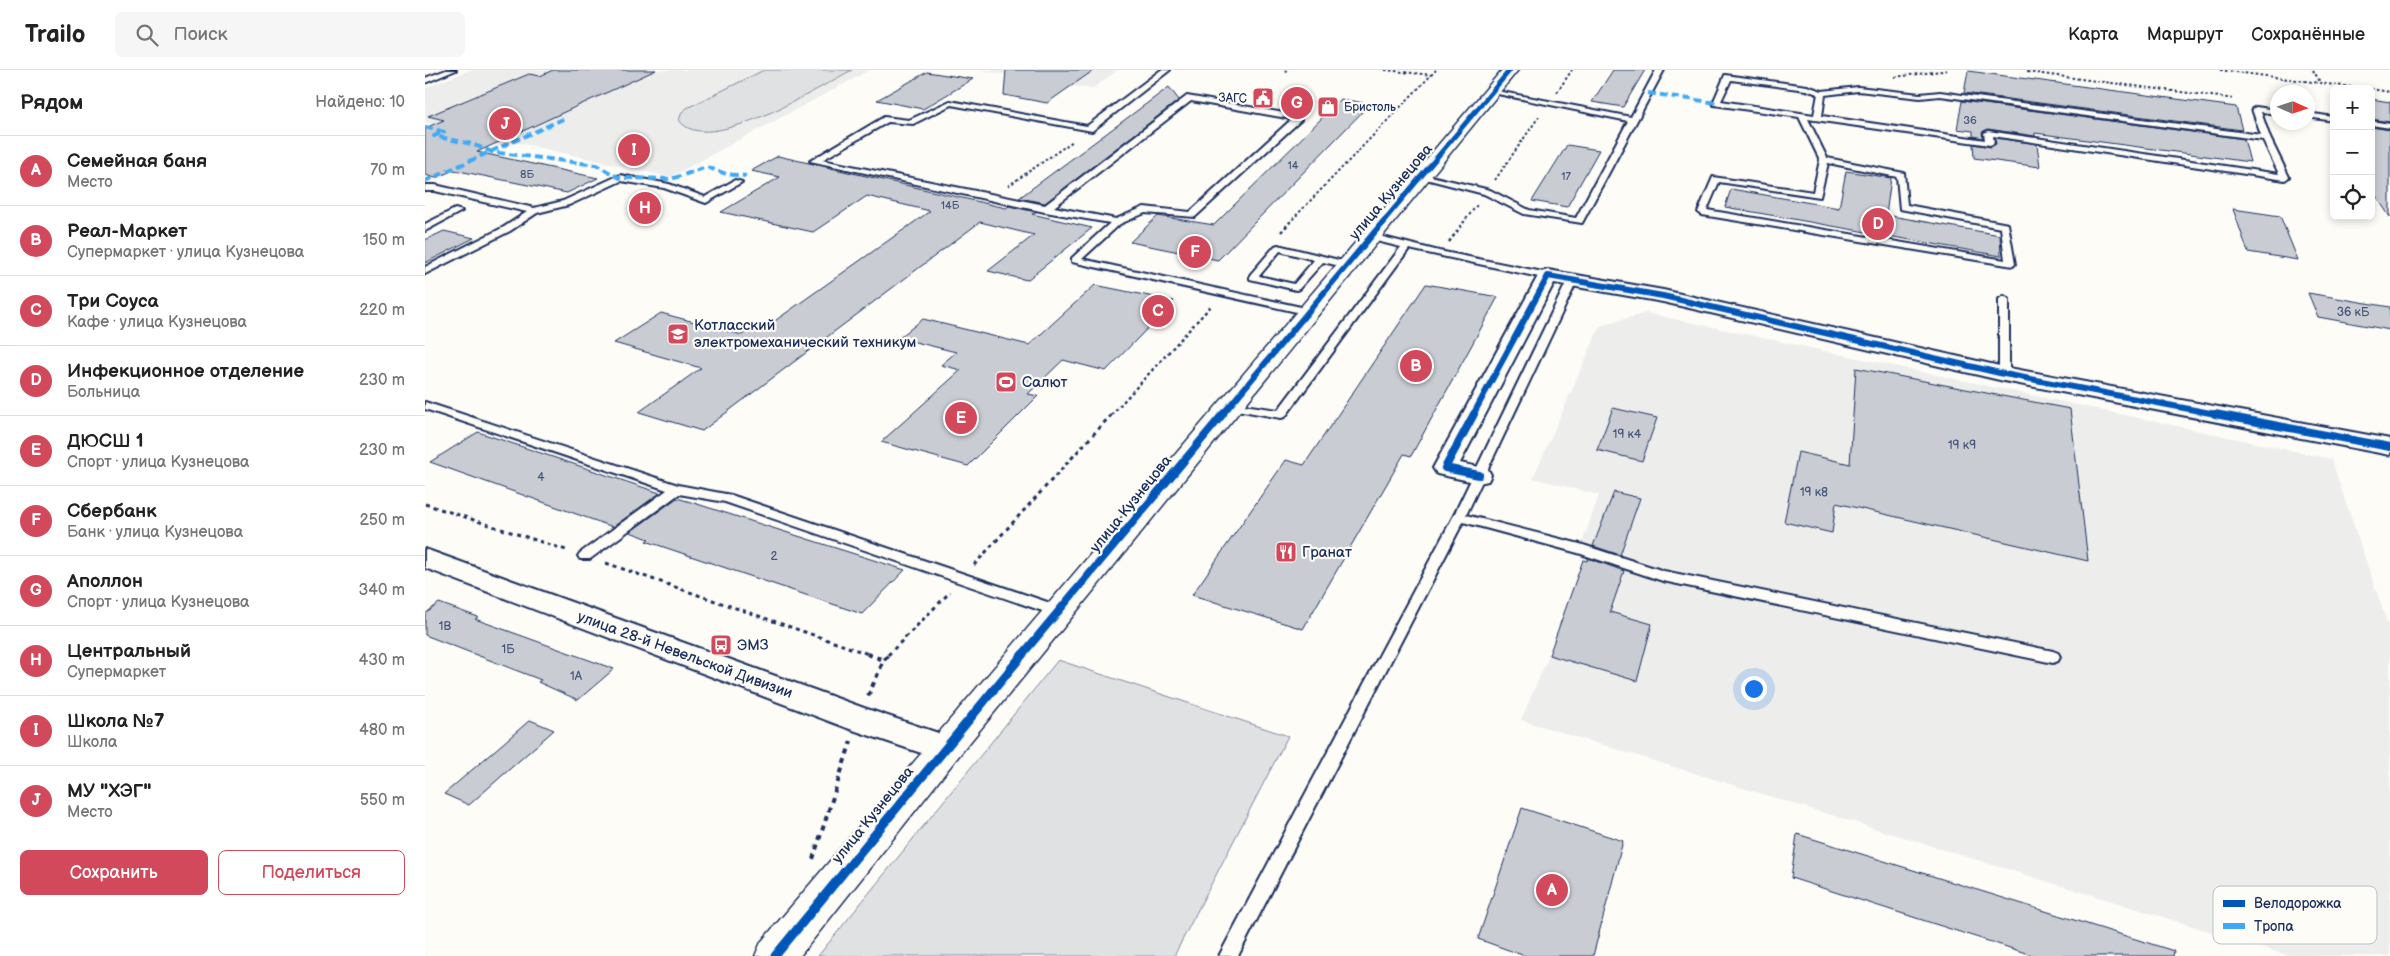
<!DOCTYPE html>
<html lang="ru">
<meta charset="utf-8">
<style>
:root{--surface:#fff;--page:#f6f6f6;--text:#222;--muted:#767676;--line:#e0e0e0;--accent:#d1495b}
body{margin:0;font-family:"Balsamiq Sans",sans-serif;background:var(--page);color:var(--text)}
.controls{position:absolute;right:15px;top:15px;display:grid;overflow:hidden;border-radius:8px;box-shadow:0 2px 8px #0003}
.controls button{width:45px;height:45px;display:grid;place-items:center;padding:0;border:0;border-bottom:1px solid var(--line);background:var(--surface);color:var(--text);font:25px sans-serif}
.compass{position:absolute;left:1845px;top:15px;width:45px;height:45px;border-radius:50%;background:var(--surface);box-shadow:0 2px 8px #0003;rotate:93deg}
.you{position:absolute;left:1328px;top:618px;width:18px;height:18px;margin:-12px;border:4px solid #fff;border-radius:50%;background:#1a73e8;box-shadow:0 0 0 8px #1a73e833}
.badge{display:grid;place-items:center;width:32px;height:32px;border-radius:50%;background:var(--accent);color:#fff;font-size:16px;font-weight:700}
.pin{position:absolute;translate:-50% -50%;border:2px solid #fff;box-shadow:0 1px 5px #0006}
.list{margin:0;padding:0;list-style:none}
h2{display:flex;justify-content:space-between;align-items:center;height:65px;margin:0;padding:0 20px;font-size:21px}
h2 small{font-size:16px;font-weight:400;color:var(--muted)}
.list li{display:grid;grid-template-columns:32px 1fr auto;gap:15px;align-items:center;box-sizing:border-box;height:70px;padding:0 20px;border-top:1px solid var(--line)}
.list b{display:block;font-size:19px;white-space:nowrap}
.list p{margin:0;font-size:16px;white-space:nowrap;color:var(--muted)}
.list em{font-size:16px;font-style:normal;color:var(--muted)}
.actions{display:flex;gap:10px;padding:15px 20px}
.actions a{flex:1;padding:11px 0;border:1px solid var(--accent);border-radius:8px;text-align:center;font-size:18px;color:var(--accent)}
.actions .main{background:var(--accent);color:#fff}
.icon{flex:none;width:28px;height:28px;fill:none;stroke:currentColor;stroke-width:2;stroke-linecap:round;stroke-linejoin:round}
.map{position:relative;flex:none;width:1965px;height:886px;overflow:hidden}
header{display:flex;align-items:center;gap:30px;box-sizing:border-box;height:70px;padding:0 25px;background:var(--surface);border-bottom:1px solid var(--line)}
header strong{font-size:24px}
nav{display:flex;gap:28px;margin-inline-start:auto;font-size:18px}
.search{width:350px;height:45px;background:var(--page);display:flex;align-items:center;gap:12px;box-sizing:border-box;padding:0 18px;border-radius:8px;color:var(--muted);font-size:19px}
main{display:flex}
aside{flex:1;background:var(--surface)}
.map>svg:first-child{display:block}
.built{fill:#edeeec}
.green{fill:#e0e1e3;stroke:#7e88a0}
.building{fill:#c9ccd3;stroke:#1b2f5e}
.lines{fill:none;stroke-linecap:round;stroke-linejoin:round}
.lane-casing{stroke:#1b2f5e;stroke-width:4}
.street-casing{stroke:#1b2f5e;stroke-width:4}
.secondary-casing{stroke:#1b2f5e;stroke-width:3}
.path-far3{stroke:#1b2f5e;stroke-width:2;stroke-dasharray:2.5 2.5;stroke-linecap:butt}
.path-far2{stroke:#1b2f5e;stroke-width:2.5;stroke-dasharray:3 3;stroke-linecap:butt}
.path-far1{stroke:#1b2f5e;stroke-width:3;stroke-dasharray:4 4;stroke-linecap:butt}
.path{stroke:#1b2f5e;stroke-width:4;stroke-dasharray:5 5;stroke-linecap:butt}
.lane{fill:#fdfcf7;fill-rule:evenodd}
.street{fill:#fdfcf7;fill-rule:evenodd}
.secondary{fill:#fdfcf7;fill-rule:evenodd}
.quiet{stroke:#3fa9f5;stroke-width:4;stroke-dasharray:8 4;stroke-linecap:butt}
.cycleway-far3-casing{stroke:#fdfcf7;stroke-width:7}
.cycleway-far2-casing{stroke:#fdfcf7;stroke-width:9}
.cycleway-far1-casing{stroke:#fdfcf7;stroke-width:11}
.cycleway-casing{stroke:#fdfcf7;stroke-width:12}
.cycleway-far3{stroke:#0057b8;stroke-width:5}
.cycleway-far2{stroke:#0057b8;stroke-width:6}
.cycleway-far1{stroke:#0057b8;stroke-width:8}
.cycleway{stroke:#0057b8;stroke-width:9}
.labels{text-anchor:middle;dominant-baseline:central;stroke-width:4.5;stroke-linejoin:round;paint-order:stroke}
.far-number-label{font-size:11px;fill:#46567b}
.far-poi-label{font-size:12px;fill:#1b2f5e;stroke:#fdfcf7;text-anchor:end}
.number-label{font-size:12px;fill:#46567b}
.street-label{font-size:15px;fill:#1b2f5e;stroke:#fdfcf7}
.poi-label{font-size:15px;fill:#1b2f5e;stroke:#fdfcf7;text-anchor:start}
.key{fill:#fdfcf7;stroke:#b9bec9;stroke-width:1}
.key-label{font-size:14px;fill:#1b2f5e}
</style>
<header>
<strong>Trailo</strong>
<div class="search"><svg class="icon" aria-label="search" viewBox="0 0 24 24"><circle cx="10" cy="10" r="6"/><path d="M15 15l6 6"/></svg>Поиск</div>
<nav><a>Карта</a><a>Маршрут</a><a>Сохранённые</a></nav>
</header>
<main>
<aside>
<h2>Рядом<small>Найдено: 10</small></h2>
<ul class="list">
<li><span class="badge">A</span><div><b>Семейная баня</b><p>Место</p></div><em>70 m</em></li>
<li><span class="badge">B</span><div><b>Реал-Маркет</b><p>Супермаркет · улица Кузнецова</p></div><em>150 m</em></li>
<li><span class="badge">C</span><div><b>Три Соуса</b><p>Кафе · улица Кузнецова</p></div><em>220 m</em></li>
<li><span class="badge">D</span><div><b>Инфекционное отделение</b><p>Больница</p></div><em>230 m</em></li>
<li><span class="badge">E</span><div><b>ДЮСШ 1</b><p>Спорт · улица Кузнецова</p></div><em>230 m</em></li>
<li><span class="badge">F</span><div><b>Сбербанк</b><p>Банк · улица Кузнецова</p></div><em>250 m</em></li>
<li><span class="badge">G</span><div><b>Аполлон</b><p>Спорт · улица Кузнецова</p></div><em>340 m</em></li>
<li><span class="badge">H</span><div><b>Центральный</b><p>Супермаркет</p></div><em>430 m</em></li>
<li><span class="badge">I</span><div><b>Школа №7</b><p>Школа</p></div><em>480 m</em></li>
<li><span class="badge">J</span><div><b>МУ &quot;ХЭГ&quot;</b><p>Место</p></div><em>550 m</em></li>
</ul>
<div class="actions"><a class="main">Сохранить</a><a>Поделиться</a></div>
</aside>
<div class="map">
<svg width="1965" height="886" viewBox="0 0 1965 886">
<rect width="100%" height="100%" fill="#fdfcf7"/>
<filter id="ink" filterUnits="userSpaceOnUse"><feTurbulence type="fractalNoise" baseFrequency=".02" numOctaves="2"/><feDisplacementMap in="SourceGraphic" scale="10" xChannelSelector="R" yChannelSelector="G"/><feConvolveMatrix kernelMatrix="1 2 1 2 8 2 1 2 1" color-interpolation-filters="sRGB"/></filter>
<g filter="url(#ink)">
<g class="built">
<path d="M 45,0 L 445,0 L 245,107 L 0,52 L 0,18 Z"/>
<path d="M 553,0 L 693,0 L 667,19 Z"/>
<path d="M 1221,243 L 1906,389 L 1965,561 L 1965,886 L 1865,886 L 1096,650 L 1124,585 L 1158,490 L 1155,479 L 1174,425 L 1108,408 L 1175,256 Z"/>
</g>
<g class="green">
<path d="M 339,0 L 427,0 C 398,15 280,89 254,50 L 257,42 L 262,38 Z"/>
<path d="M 633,590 L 863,666 L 749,886 L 393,886 Z"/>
</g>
<g class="building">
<path d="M 128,0 L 231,0 L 52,82 L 173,108 L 142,123 L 29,100 L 11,108 L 0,105 L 0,58 L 19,50 L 3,46 L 104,4 L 115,6 Z"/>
<path d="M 581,0 L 669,0 L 622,33 L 579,25 Z"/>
<path d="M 1188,0 L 1220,0 L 1198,37 L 1167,32 Z"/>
<path d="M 1543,1 L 1811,37 L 1817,60 L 1539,23 Z"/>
<path d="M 502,2 L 548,9 L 498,39 L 452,30 Z"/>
<path d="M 744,17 L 754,30 L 620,133 L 594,128 Z"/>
<path d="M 916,29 L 945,34 L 793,190 L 705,172 L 733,146 L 789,155 Z"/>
<path d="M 1946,29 L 1965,32 L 1965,52 L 1946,49 Z"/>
<path d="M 1537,31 L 1819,69 L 1825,92 L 1610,63 L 1610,66 L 1563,59 L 1557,62 L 1558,68 L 1548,66 L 1548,61 L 1532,59 Z"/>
<path d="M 1946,57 L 1965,60 L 1965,147 L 1946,118 Z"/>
<path d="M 1570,68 L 1612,74 L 1615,97 L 1549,88 L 1548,74 L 1566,77 L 1571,74 Z"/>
<path d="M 1142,75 L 1174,80 L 1142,137 L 1107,131 Z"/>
<path d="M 353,86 L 581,138 L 584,136 L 611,142 L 607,144 L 667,158 L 602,210 L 563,201 L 609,165 L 555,152 L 277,361 L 214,342 L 276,298 L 189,273 L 236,243 L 317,265 L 327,257 L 337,260 L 505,141 L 442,126 L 388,162 L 296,142 L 355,107 L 326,101 Z"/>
<path d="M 1421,101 L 1466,108 L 1461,145 L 1575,165 L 1576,186 L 1300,137 L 1306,119 L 1414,138 Z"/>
<path d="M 1808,139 L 1855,146 L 1873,190 L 1823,182 Z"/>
<path d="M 19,161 L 49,168 L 0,193 L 0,170 Z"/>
<path d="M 1001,214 L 1073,227 L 986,386 L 979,384 L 878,559 L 767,525 L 861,390 L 879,395 Z"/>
<path d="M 670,215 L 749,231 L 681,301 L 638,290 L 603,324 L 613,326 L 543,396 L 456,372 L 536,300 L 516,295 L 531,282 L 474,268 L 498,249 L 604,275 Z"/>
<path d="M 1883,223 L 1965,237 L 1965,260 L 1893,247 Z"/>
<path d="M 1431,298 L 1645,339 L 1663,491 L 1411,433 L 1407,463 L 1359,452 L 1373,382 L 1425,394 Z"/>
<path d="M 1188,338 L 1232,348 L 1217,391 L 1172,380 Z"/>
<path d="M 53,362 L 235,423 L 188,457 L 5,392 Z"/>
<path d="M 1189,422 L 1215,428 L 1195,485 L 1168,476 Z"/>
<path d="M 252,428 L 269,433 L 480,500 L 437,544 L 221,471 L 224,469 L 205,462 Z"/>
<path d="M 1163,488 L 1199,501 L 1185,542 L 1227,554 L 1212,611 L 1124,585 L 1158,490 L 1162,491 Z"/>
<path d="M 14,533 L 53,547 L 50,549 L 189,599 L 153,630 L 113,612 L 116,610 L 0,565 L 0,544 Z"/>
<path d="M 105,650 L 129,660 L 44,735 L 19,724 Z"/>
<path d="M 1097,738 L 1198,771 L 1168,886 L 1100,886 L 1053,869 Z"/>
<path d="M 1372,764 L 1749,881 L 1748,886 L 1610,886 L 1366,808 Z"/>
</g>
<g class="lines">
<g class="lane-casing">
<g id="lane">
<path d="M 21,0 L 31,0 L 0,13 L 0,8 Z"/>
<path d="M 736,0 L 745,0 L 667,61 L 526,35 L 488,54 L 463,52 L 397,90 L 620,135 L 762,26 L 876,46 L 876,50 L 770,147 L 720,143 L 695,154 L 657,189 L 885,239 L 889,240 L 889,244 L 885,245 L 647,192 L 647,188 L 685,153 L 620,142 L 385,91 L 459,47 L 484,50 L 525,31 L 662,56 ZM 766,31 L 867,49 L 765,142 L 719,137 L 691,149 L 629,137 Z"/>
<path d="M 1231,0 L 1239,0 L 1157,153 L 1099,144 L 1059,124 L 993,107 L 997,104 L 1065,120 L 1104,140 L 1151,148 L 1203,51 L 1063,22 L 1067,20 L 1206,47 Z"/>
<path d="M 1300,5 L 1382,16 L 1397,21 L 1433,17 L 1495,24 L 1515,22 L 1836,65 L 1827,39 L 1831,37 L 1852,40 L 1852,44 L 1836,42 L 1845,68 L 1864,107 L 1860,110 L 1568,66 L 1569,73 L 1565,75 L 1383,49 L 1402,88 L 1479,103 L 1482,135 L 1583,154 L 1590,194 L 1588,196 L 1277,145 L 1273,142 L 1288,107 L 1388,122 L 1395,90 L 1374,47 L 1289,35 L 1288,33 ZM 1306,10 L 1381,20 L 1393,24 L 1389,45 L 1296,31 ZM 1433,21 L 1495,28 L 1515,26 L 1838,70 L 1854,104 L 1563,61 L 1559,63 L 1560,70 L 1397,46 L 1400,25 ZM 1403,93 L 1472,107 L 1475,139 L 1576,158 L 1580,190 L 1282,140 L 1294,112 L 1395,127 Z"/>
<path d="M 1882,43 L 1909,47 L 1909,51 L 1882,47 Z"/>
<path d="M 1946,51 L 1965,54 L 1965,58 L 1946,55 Z"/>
<path d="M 195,105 L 244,114 L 280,127 L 310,110 L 317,112 L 281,133 L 239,118 L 196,111 L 144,135 L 112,143 L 85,161 L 0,204 L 0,197 L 79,157 L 102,142 L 10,121 L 0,121 L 0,115 L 10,115 L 109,138 L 138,131 Z"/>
<path d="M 30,139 L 37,141 L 0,161 L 0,154 Z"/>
<path d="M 946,164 L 1014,181 L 1123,203 L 1128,206 L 1123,209 L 984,179 L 860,347 L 856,348 L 801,338 L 799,336 L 805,333 L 853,340 L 976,177 L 943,169 L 943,165 Z"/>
<path d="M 853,175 L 926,193 L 928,195 L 923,198 L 898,192 L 874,219 L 871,220 L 825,209 L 825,205 L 850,176 ZM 855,181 L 889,190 L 869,214 L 834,206 Z"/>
<path d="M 1147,208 L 1152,211 L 1041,445 L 1155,474 L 1239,501 L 1628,581 L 1633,583 L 1635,587 L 1633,591 L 1628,593 L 1238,511 L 1153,483 L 1038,452 L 813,886 L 794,886 L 1028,447 L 1142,211 Z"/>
<path d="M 1579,226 L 1584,229 L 1584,304 L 1579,307 L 1574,304 L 1574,229 Z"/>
<path d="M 0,332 L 253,415 L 306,425 L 640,538 L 642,542 L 640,546 L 635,547 L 300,432 L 254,424 L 165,489 L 155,489 L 153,486 L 155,483 L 242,420 L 0,339 Z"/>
</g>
</g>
<g class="street-casing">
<g id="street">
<path d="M 1123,200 L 1238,220 L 1579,297 L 1965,369 L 1965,385 L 1579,311 L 1238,232 L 1129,213 L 1035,393 L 1063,399 L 1066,405 L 1063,411 L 1054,413 L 1012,404 L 1008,398 L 1113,206 L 1116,202 Z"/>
<path d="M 0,479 L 439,638 L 531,669 L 535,678 L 531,687 L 520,691 L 422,658 L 0,498 Z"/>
</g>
</g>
<g class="secondary-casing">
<path id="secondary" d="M 1077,0 L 1093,0 L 532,688 L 375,886 L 330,886 L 336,872 Z"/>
</g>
<g class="path-far3">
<path d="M 860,0 L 862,2"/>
<path d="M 960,0 L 1006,5"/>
<path d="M 1795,0 L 1941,19"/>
<path d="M 1888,0 L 1895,12"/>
<path d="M 1602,2 L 1810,29"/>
<path d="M 1470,7 L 1524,0"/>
<path d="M 1946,19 L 1965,22"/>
<path d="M 1132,22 L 1147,0"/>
<path d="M 1070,110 L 1115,45"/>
<path d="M 583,116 L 648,71"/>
<path d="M 864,153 L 1011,0"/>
<path d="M 1038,153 L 1052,135"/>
</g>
<g class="path-far2">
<path d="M 856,162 L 865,152"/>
<path d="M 1024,172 L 1039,152"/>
<path d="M 686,345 L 786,236"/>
</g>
<g class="path-far1">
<path d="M 0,434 L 144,481"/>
<path d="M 181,493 L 446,585"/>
<path d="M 549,495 L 687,344"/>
<path d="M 463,585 L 525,522"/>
</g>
<g class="path">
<path d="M 442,584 L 459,590"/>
<path d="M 443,626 L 459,590 L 465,584"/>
<path d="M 388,789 L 426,671"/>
</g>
<use href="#lane" class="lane"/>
<use href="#street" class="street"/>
<use href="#secondary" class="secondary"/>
<g class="quiet">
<path d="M 1223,23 L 1292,33"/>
<path d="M 0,57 L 19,62 L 9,66 L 47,74 L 67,82 L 171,95 L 195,108 L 246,109 L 282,97 L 301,104 L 321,106"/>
<path d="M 0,111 L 138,49"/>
</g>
<g class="cycleway-far3-casing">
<path id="cycleway-far3" d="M 957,153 L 1085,0"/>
</g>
<g class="cycleway-far2-casing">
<g id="cycleway-far2">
<path d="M 797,345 L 958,152"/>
<path d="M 1048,345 L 1123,206 L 1238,226 L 1579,304 L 1796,345"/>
</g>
</g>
<g class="cycleway-far1-casing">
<g id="cycleway-far1">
<path d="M 1049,344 L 1020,398 L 1054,405"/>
<path d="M 1790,344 L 1965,377"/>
<path d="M 597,585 L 798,344"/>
</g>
</g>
<g class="cycleway-casing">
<path id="cycleway" d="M 350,886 L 598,584"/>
</g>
<use href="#cycleway-far3" class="cycleway-far3"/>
<use href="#cycleway-far2" class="cycleway-far2"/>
<use href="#cycleway-far1" class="cycleway-far1"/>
<use href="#cycleway" class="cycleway"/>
</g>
</g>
<defs>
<g id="civic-square" transform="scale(1.125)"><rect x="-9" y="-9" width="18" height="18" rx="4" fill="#d1495b" stroke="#fdfcf7"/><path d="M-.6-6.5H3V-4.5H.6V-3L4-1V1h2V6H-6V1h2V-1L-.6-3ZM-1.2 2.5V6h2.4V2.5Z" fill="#fff"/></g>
<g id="shop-square" transform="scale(1.125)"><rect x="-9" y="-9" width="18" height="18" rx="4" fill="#d1495b" stroke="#fdfcf7"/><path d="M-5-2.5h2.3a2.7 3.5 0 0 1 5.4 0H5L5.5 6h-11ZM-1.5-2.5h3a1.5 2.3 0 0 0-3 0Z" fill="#fff"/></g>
<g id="university-square" transform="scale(1.125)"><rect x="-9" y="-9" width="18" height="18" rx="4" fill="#d1495b" stroke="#fdfcf7"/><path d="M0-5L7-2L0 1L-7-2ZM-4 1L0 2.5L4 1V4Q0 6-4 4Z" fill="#fff"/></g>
<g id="stadium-square" transform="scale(1.125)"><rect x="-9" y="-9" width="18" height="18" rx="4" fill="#d1495b" stroke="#fdfcf7"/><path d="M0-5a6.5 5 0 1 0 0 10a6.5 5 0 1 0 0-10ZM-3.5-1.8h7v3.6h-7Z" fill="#fff"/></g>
<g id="restaurant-square" transform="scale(1.125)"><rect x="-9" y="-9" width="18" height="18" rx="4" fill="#d1495b" stroke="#fdfcf7"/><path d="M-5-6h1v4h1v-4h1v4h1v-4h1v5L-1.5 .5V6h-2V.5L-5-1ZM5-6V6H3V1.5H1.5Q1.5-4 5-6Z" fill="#fff"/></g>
<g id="bus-square" transform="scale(1.125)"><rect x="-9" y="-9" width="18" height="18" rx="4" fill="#d1495b" stroke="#fdfcf7"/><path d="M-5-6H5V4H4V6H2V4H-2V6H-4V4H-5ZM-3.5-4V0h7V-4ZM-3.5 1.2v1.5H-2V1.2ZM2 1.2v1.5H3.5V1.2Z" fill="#fff"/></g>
</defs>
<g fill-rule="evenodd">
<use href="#civic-square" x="838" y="28"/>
<use href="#shop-square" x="903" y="37"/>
<use href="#university-square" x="253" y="264"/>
<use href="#stadium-square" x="581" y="312"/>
<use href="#restaurant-square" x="861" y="482"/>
<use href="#bus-square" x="296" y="575"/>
</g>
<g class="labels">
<g class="far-number-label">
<text x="1545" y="50">36</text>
<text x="868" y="95">14</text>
<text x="102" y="104">8Б</text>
<text x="1141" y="106">17</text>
<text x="525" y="135">14Б</text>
</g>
<g class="far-poi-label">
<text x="822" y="28">ЗАГС</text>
<text x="919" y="37" text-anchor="start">Бристоль</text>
</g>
<g class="number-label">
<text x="1928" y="242">36 кБ</text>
<text x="1202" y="364">19 к4</text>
<text x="1537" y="375">19 к9</text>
<text x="116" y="407">4</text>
<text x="1389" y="422">19 к8</text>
<text x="349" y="486">2</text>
<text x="20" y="556">1В</text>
<text x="83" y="579">1Б</text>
<text x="151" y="606">1А</text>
</g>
<g class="street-label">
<text transform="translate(966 122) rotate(-50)">улица Кузнецова</text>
<text transform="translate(706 434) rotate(-51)">улица Кузнецова</text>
<text transform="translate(260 585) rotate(20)">улица 28-й Невельской Дивизии</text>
<text transform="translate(448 745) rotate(-51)">улица Кузнецова</text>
</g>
<g class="poi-label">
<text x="269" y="255">Котласский<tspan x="269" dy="17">электромеханический техникум</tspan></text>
<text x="597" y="312">Салют</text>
<text x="877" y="482">Гранат</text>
<text x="312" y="575">ЭМЗ</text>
</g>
</g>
<rect x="1788" y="816" width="164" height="58" rx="8" class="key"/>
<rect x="1798" y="830" width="22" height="7" fill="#0057b8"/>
<rect x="1798" y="853" width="22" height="6" fill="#3fa9f5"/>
<g class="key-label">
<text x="1829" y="838">Велодорожка</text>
<text x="1829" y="861">Тропа</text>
</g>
</svg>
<div class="controls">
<button>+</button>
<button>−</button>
<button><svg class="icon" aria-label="locate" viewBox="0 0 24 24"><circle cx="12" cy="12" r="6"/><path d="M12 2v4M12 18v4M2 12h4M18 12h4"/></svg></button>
</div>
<svg class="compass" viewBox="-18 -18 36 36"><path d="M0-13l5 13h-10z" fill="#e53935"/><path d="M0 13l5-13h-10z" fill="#767676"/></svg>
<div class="you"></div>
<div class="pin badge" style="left:1127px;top:820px">A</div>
<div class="pin badge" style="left:991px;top:296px">B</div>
<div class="pin badge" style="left:733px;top:241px">C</div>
<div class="pin badge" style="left:1453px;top:154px">D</div>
<div class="pin badge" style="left:536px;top:348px">E</div>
<div class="pin badge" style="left:770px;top:182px">F</div>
<div class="pin badge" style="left:872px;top:33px">G</div>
<div class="pin badge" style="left:220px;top:138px">H</div>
<div class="pin badge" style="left:209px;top:80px">I</div>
<div class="pin badge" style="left:80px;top:54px">J</div>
</div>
</main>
